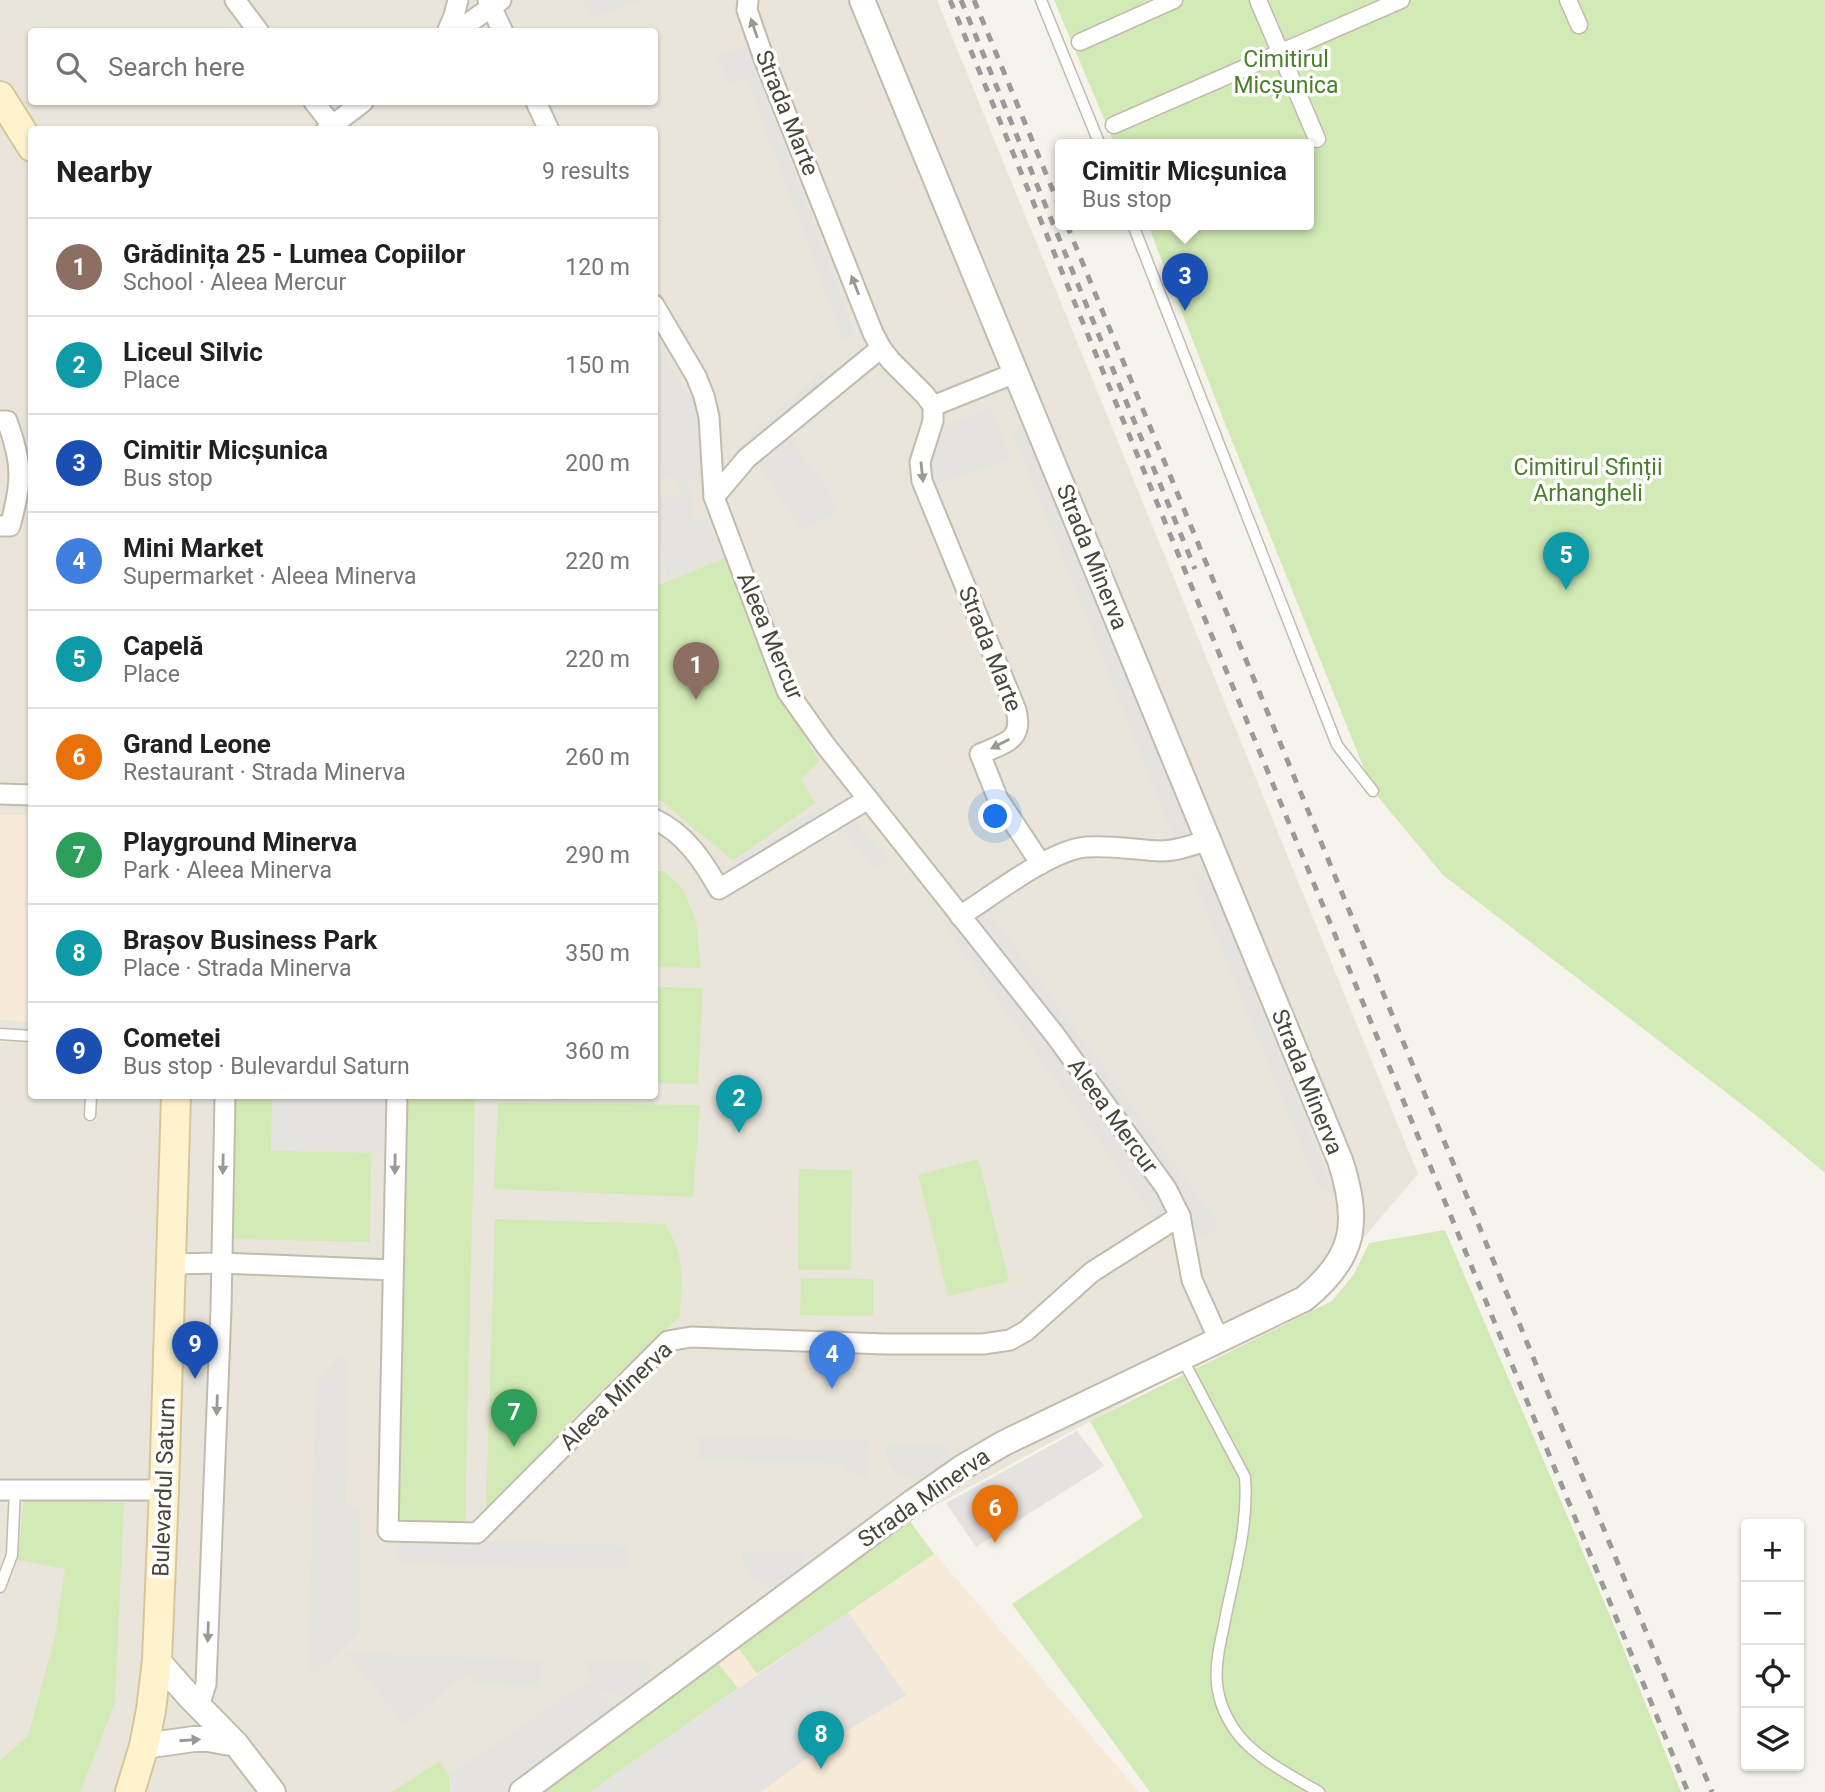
<!DOCTYPE html>
<meta charset="utf-8">
<style>
:root{--surface:#fff;--page:#f6f6f6;--text:#202124;--muted:#757577;--line:#e0e0e0;--accent:#ea580c}
body{margin:0;font-family:Roboto,sans-serif;background:var(--page);color:var(--text)}
.controls{position:absolute;right:21px;bottom:21px;display:grid;overflow:hidden;border-radius:7px;box-shadow:0 2px 5px #0004}
.controls button{width:63px;height:63px;display:grid;place-items:center;padding:0;border:0;border-bottom:2px solid var(--line);background:var(--surface);color:var(--text);font:35px sans-serif}
.you{position:absolute;left:996px;top:817px;width:24px;height:24px;margin:-18px;border:5px solid #fff;border-radius:50%;background:#1a73e8;box-shadow:0 0 0 10px #1a73e833}
.badge{display:grid;place-items:center;width:46px;height:46px;border-radius:50%;background:var(--accent);color:#fff;font-size:23px;font-weight:700}
.pin{position:absolute;translate:-50% -58px;filter:drop-shadow(0 2px 4px #0008)}
.pin::after{content:'';position:absolute;top:37px;width:24px;height:21px;background:inherit;clip-path:polygon(0 0,100% 0,50% 100%)}
.popup{position:absolute;left:1055px;top:139px;width:259px;height:91px;box-sizing:border-box;display:grid;place-content:center;border-radius:7px;background:var(--surface);filter:drop-shadow(0 2px 5px #0005);font-size:23px;white-space:nowrap;color:var(--muted)}
.popup b{font-size:26px;color:var(--text)}
.popup::after{content:'';position:absolute;left:50%;top:100%;margin-left:-14px;border:14px solid transparent;border-top-color:var(--surface)}
.list{margin:0;padding:0;list-style:none}
h2{display:flex;justify-content:space-between;align-items:center;height:91px;margin:0;padding:0 28px;font-size:30px}
h2 small{font-size:23px;font-weight:400;color:var(--muted)}
.list li{display:grid;grid-template-columns:46px 1fr auto;gap:21px;align-items:center;box-sizing:border-box;height:98px;padding:0 28px;border-top:2px solid var(--line)}
.list b{display:block;font-size:26px;white-space:nowrap}
.list p{margin:0;font-size:23px;white-space:nowrap;color:var(--muted)}
.list em{font-size:23px;font-style:normal;color:var(--muted)}
.icon{flex:none;width:38px;height:38px;fill:none;stroke:currentColor;stroke-width:2;stroke-linecap:round;stroke-linejoin:round}
.map{position:relative;flex:none;width:1825px;height:1792px;overflow:hidden}
.search{position:absolute;background:var(--surface);box-shadow:0 2px 5px #0004;left:28px;top:28px;width:630px;height:77px;display:flex;align-items:center;gap:18px;box-sizing:border-box;padding:0 24px;border-radius:7px;color:var(--muted);font-size:26px}
.panel{position:absolute;background:var(--surface);box-shadow:0 2px 5px #0004;left:28px;top:126px;width:630px;height:973px;border-radius:7px}
.map>svg:first-child{display:block}
.residential{fill:#eae5da;fill-rule:evenodd}
.commercial{fill:#f7ead8}
.green{fill:#d2eab5}
.parking{fill:#e5e3e0}
.lines{fill:none;stroke-linecap:round;stroke-linejoin:round}
.service-casing{stroke:#c2bbae;stroke-width:13}
.pedestrian-casing{stroke:#c2bbae;stroke-width:19}
.minor-casing{stroke:#c2bbae;stroke-width:23}
.tertiary-casing{stroke:#c2bbae;stroke-width:28}
.secondary-casing{stroke:#d6c79b;stroke-width:32}
.service{stroke:#fff;stroke-width:10}
.pedestrian{stroke:#fff;stroke-width:16}
.minor{stroke:#fff;stroke-width:19}
.tertiary{stroke:#fff;stroke-width:24}
.secondary{stroke:#fff3cd;stroke-width:28}
.rail{stroke:#9a9a9a;stroke-width:5;stroke-dasharray:9 9;stroke-linecap:butt}
.oneway{fill:#9c9892}
.labels{text-anchor:middle;dominant-baseline:central;stroke-width:7;stroke-linejoin:round;paint-order:stroke}
.park-label{font-size:23px;fill:#4a7f2a;stroke:#fff}
.street-label{font-size:23px;fill:#4b4439;stroke:#fff}
</style>
<div class="map">
<svg width="1825" height="1792" viewBox="0 0 1825 1792">
<rect width="100%" height="100%" fill="#f6f3ec"/>
<path class="residential" d="M 0,0 L 937,0 L 1418,1174 L 1309,1302 L 907,1521 L 515,1792 L 0,1792 ZM 32,32 L 654,32 L 654,102 L 32,102 ZM 32,130 L 654,130 L 654,1096 L 32,1096 Z"/>
<g class="commercial">
<path d="M 0,815 L 31,815 L 31,1022 L 0,1020 Z"/>
<path d="M 907,1521 L 1139,1792 L 515,1792 Z"/>
</g>
<g class="green">
<path d="M 1054,0 L 1825,0 L 1825,1173 L 1762,1120 L 1443,875 L 1373,791 L 1224,421 L 1148,225 L 1309,225 L 1309,145 L 1115,145 Z"/>
<path d="M 727,557 L 778,690 L 819,761 L 801,779 L 815,803 L 733,861 L 660,800 L 655,799 L 654,587 Z"/>
<path d="M 655,871 L 664,871 L 683,889 L 696,921 L 701,968 L 655,967 Z"/>
<path d="M 655,987 L 703,988 L 698,1084 L 655,1083 Z"/>
<path d="M 234,1096 L 372,1096 L 370,1242 L 231,1239 Z"/>
<path d="M 404,1096 L 475,1096 L 465,1523 L 394,1521 Z"/>
<path d="M 498,1103 L 700,1105 L 693,1197 L 494,1189 Z"/>
<path d="M 978,1159 L 1009,1281 L 948,1296 L 918,1175 Z"/>
<path d="M 799,1169 L 852,1170 L 851,1270 L 798,1270 Z"/>
<path d="M 495,1219 L 665,1224 C 686,1258 681,1278 680,1316 L 608,1384 L 486,1508 Z"/>
<path d="M 1445,1230 L 1611,1618 L 1681,1792 L 1150,1792 L 1012,1604 L 1143,1517 L 1090,1421 L 1332,1301 L 1354,1274 L 1369,1243 Z"/>
<path d="M 801,1278 L 873,1279 L 873,1316 L 800,1315 Z"/>
<path d="M 24,1499 L 124,1503 L 115,1703 L 80,1792 L 0,1792 L 0,1761 L 28,1736 L 55,1637 L 65,1569 L 18,1560 Z"/>
<path d="M 906,1516 L 934,1554 L 757,1674 L 737,1646 Z"/>
<path d="M 717,1662 L 738,1688 L 590,1792 L 539,1792 Z"/>
<path d="M 440,1761 L 449,1776 L 449,1792 L 392,1792 Z"/>
</g>
<g class="parking">
<path d="M 583,0 L 641,0 L 593,18 Z"/>
<path d="M 747,45 L 856,336 L 843,341 L 747,79 L 730,85 L 716,57 Z"/>
<path d="M 657,348 L 693,399 L 699,420 L 701,483 L 691,480 L 688,488 L 693,495 L 695,507 L 692,510 L 692,516 L 700,520 L 707,519 L 723,558 L 667,581 L 663,550 L 655,550 L 655,497 L 672,497 L 679,495 L 681,491 L 677,482 L 660,474 L 658,445 L 654,436 L 654,351 Z"/>
<path d="M 822,370 L 832,378 L 779,425 L 830,492 L 837,513 L 802,530 L 758,464 L 743,458 L 738,447 Z"/>
<path d="M 991,407 L 1011,460 L 930,486 L 933,431 Z"/>
<path d="M 1026,426 L 1193,836 L 1175,842 L 1012,432 Z"/>
<path d="M 819,808 L 828,818 L 734,875 L 727,866 Z"/>
<path d="M 853,819 L 889,860 L 875,869 L 842,828 Z"/>
<path d="M 1189,869 L 1209,877 L 1334,1192 L 1317,1187 Z"/>
<path d="M 988,911 L 1220,1225 L 1202,1240 L 1181,1207 L 1155,1219 L 943,924 Z"/>
<path d="M 272,1096 L 386,1096 L 384,1153 L 271,1151 Z"/>
<path d="M 342,1355 L 348,1366 L 346,1503 L 361,1510 L 360,1632 L 328,1662 L 307,1676 L 316,1383 Z"/>
<path d="M 1077,1431 L 1104,1466 L 976,1547 L 946,1503 Z"/>
<path d="M 699,1437 L 869,1440 L 868,1478 L 845,1471 L 845,1463 L 699,1460 Z"/>
<path d="M 886,1446 L 948,1446 L 949,1451 L 946,1461 L 941,1469 L 933,1475 L 924,1479 L 914,1479 L 904,1477 L 896,1471 L 889,1464 L 886,1455 Z"/>
<path d="M 396,1537 L 628,1546 L 626,1569 L 397,1564 Z"/>
<path d="M 742,1552 L 805,1552 L 805,1557 L 802,1567 L 797,1575 L 789,1582 L 780,1585 L 770,1586 L 760,1583 L 752,1578 L 746,1570 L 742,1561 Z"/>
<path d="M 848,1612 L 906,1695 L 830,1741 L 761,1792 L 590,1792 Z"/>
<path d="M 345,1653 L 541,1660 L 541,1686 L 476,1684 L 468,1672 L 405,1724 Z"/>
<path d="M 587,1661 L 650,1662 L 650,1667 L 648,1677 L 642,1685 L 635,1691 L 625,1695 L 615,1695 L 606,1693 L 597,1687 L 591,1680 L 587,1670 Z"/>
<path d="M 588,1681 L 617,1709 L 503,1792 L 454,1792 L 449,1776 Z"/>
</g>
<g class="lines">
<g class="service-casing">
<g id="service">
<path d="M 1041,0 L 1100,145"/>
<path d="M 1133,225 L 1337,745 L 1373,791"/>
<path d="M 0,1034 L 32,1036"/>
<path d="M 90,1115 L 91,1096"/>
<path d="M 1182,1358 L 1245,1477 C 1249,1527 1233,1577 1224,1625 C 1220,1644 1215,1664 1217,1684 C 1219,1703 1228,1722 1240,1737 C 1261,1761 1292,1776 1319,1792"/>
<path d="M 0,1587 L 12,1555 L 15,1490"/>
</g>
</g>
<g class="pedestrian-casing">
<g id="pedestrian">
<path d="M 1258,0 L 1317,139"/>
<path d="M 1568,0 L 1579,25"/>
<path d="M 1080,42 L 1174,0"/>
<path d="M 1114,125 L 1401,0"/>
</g>
</g>
<g class="minor-casing">
<g id="minor">
<path d="M 235,0 L 259,32"/>
<path d="M 488,0 L 503,32"/>
<path d="M 748,0 L 747,10 L 763,56 L 873,333 L 881,348 L 891,361 L 925,395 L 933,406 L 933,421 L 920,462 L 922,481 L 1016,710 C 1024,741 1004,743 980,754 L 998,799 L 1041,864"/>
<path d="M 447,32 L 454,16 L 458,0"/>
<path d="M 456,32 L 501,0"/>
<path d="M 314,102 L 332,125"/>
<path d="M 536,102 L 549,130"/>
<path d="M 326,130 L 363,102"/>
<path d="M 654,305 L 696,376 L 704,396 L 709,417 L 714,497 L 787,691 L 826,746 L 1055,1035 L 1166,1188 L 1180,1216 L 1192,1280 L 1219,1340"/>
<path d="M 933,406 L 1015,373"/>
<path d="M 0,421 L 7,421 C 23,464 22,483 10,526 L 0,526"/>
<path d="M 714,497 L 747,458 L 881,348"/>
<path d="M 0,794 L 32,795"/>
<path d="M 654,819 C 685,833 703,861 719,889 L 868,799"/>
<path d="M 960,916 C 992,896 1050,850 1086,847 C 1112,845 1136,850 1161,851 C 1177,851 1193,845 1208,840"/>
<path d="M 397,1096 L 388,1531 L 477,1533 L 668,1341 L 691,1337 L 885,1344 L 983,1344 L 1010,1340 L 1026,1331 L 1092,1272 L 1180,1216"/>
<path d="M 170,1264 L 221,1263 L 393,1270"/>
<path d="M 0,1490 L 164,1490"/>
<path d="M 199,1706 L 206,1684 L 221,1309 L 225,1096"/>
</g>
</g>
<g class="tertiary-casing">
<g id="tertiary">
<path d="M 157,1660 L 189,1696 L 236,1744 L 273,1792"/>
<path d="M 144,1746 L 194,1739 L 208,1739 L 236,1744"/>
<path d="M 522,1792 L 913,1502 L 963,1467 L 1004,1443 L 1304,1299 C 1356,1257 1360,1222 1340,1160 L 862,0"/>
</g>
</g>
<g class="secondary-casing">
<g id="secondary">
<path d="M 0,96 L 32,147"/>
<path d="M 130,1792 L 144,1746 L 151,1710 L 157,1660 L 164,1490 L 176,1096"/>
</g>
</g>
<use href="#service" class="service"/>
<use href="#pedestrian" class="pedestrian"/>
<use href="#minor" class="minor"/>
<use href="#tertiary" class="tertiary"/>
<use href="#secondary" class="secondary"/>
<g class="rail">
<path d="M 950,0 L 1688,1792"/>
<path d="M 961,0 L 1195,569"/>
<path d="M 974,0 L 1061,210"/>
<path d="M 1067,225 L 1712,1792"/>
</g>
</g>
<defs><path id="oneway-solid" d="M-6-.8H1V-3.2L6.5 0L1 3.2V.8H-6Z" transform="scale(1.75)"/></defs>
<g class="oneway">
<use href="#oneway-solid" transform="translate(754 28) rotate(-109)"/>
<use href="#oneway-solid" transform="translate(855 285) rotate(-111)"/>
<use href="#oneway-solid" transform="translate(922 472) rotate(84)"/>
<use href="#oneway-solid" transform="translate(1000 744) rotate(153)"/>
<use href="#oneway-solid" transform="translate(223 1164) rotate(91)"/>
<use href="#oneway-solid" transform="translate(395 1164) rotate(91)"/>
<use href="#oneway-solid" transform="translate(217 1405) rotate(92)"/>
<use href="#oneway-solid" transform="translate(208 1632) rotate(92)"/>
<use href="#oneway-solid" transform="translate(190 1740) rotate(-4)"/>
</g>
<g class="labels">
<g class="park-label">
<text x="1286" y="59">Cimitirul<tspan x="1286" dy="26">Micșunica</tspan></text>
<text x="1588" y="467">Cimitirul Sfinții<tspan x="1588" dy="26">Arhangheli</tspan></text>
</g>
<g class="street-label">
<text transform="translate(787 113) rotate(68)">Strada Marte</text>
<text transform="translate(1092 557) rotate(68)">Strada Minerva</text>
<text transform="translate(770 636) rotate(67)">Aleea Mercur</text>
<text transform="translate(990 649) rotate(68)">Strada Marte</text>
<text transform="translate(1307 1082) rotate(68)">Strada Minerva</text>
<text transform="translate(1113 1116) rotate(54)">Aleea Mercur</text>
<text transform="translate(616 1396) rotate(-44)">Aleea Minerva</text>
<text transform="translate(164 1487) rotate(-88)">Bulevardul Saturn</text>
<text transform="translate(924 1498) rotate(-35)">Strada Minerva</text>
</g>
</g>
</svg>
<div class="controls">
<button>+</button>
<button>−</button>
<button><svg class="icon" aria-label="locate" viewBox="0 0 24 24"><circle cx="12" cy="12" r="6"/><path d="M12 2v4M12 18v4M2 12h4M18 12h4"/></svg></button>
<button><svg class="icon" aria-label="layers" viewBox="0 0 24 24"><path d="M12 4l9 5-9 5-9-5zM3 14l9 5 9-5"/></svg></button>
</div>
<div class="you"></div>
<div class="pin badge" style="left:696px;top:700px;background:#8d6e63">1</div>
<div class="pin badge" style="left:739px;top:1133px;background:#0f9aa8">2</div>
<div class="pin badge" style="left:1185px;top:311px;background:#1a4fb4">3</div>
<div class="popup"><b>Cimitir Micșunica</b>Bus stop</div>
<div class="pin badge" style="left:832px;top:1389px;background:#3f7fe0">4</div>
<div class="pin badge" style="left:1566px;top:590px;background:#0f9aa8">5</div>
<div class="pin badge" style="left:995px;top:1543px;background:#e8710a">6</div>
<div class="pin badge" style="left:514px;top:1447px;background:#2e9e5b">7</div>
<div class="pin badge" style="left:821px;top:1769px;background:#0f9aa8">8</div>
<div class="pin badge" style="left:195px;top:1379px;background:#1a4fb4">9</div>
<div class="search"><svg class="icon" aria-label="search" viewBox="0 0 24 24"><circle cx="10" cy="10" r="6"/><path d="M15 15l6 6"/></svg>Search here</div>
<section class="panel">
<h2>Nearby<small>9 results</small></h2>
<ul class="list">
<li><span class="badge" style="background:#8d6e63">1</span><div><b>Grădinița 25 - Lumea Copiilor</b><p>School · Aleea Mercur</p></div><em>120 m</em></li>
<li><span class="badge" style="background:#0f9aa8">2</span><div><b>Liceul Silvic</b><p>Place</p></div><em>150 m</em></li>
<li><span class="badge" style="background:#1a4fb4">3</span><div><b>Cimitir Micșunica</b><p>Bus stop</p></div><em>200 m</em></li>
<li><span class="badge" style="background:#3f7fe0">4</span><div><b>Mini Market</b><p>Supermarket · Aleea Minerva</p></div><em>220 m</em></li>
<li><span class="badge" style="background:#0f9aa8">5</span><div><b>Capelă</b><p>Place</p></div><em>220 m</em></li>
<li><span class="badge" style="background:#e8710a">6</span><div><b>Grand Leone</b><p>Restaurant · Strada Minerva</p></div><em>260 m</em></li>
<li><span class="badge" style="background:#2e9e5b">7</span><div><b>Playground Minerva</b><p>Park · Aleea Minerva</p></div><em>290 m</em></li>
<li><span class="badge" style="background:#0f9aa8">8</span><div><b>Brașov Business Park</b><p>Place · Strada Minerva</p></div><em>350 m</em></li>
<li><span class="badge" style="background:#1a4fb4">9</span><div><b>Cometei</b><p>Bus stop · Bulevardul Saturn</p></div><em>360 m</em></li>
</ul>
</section>
</div>
